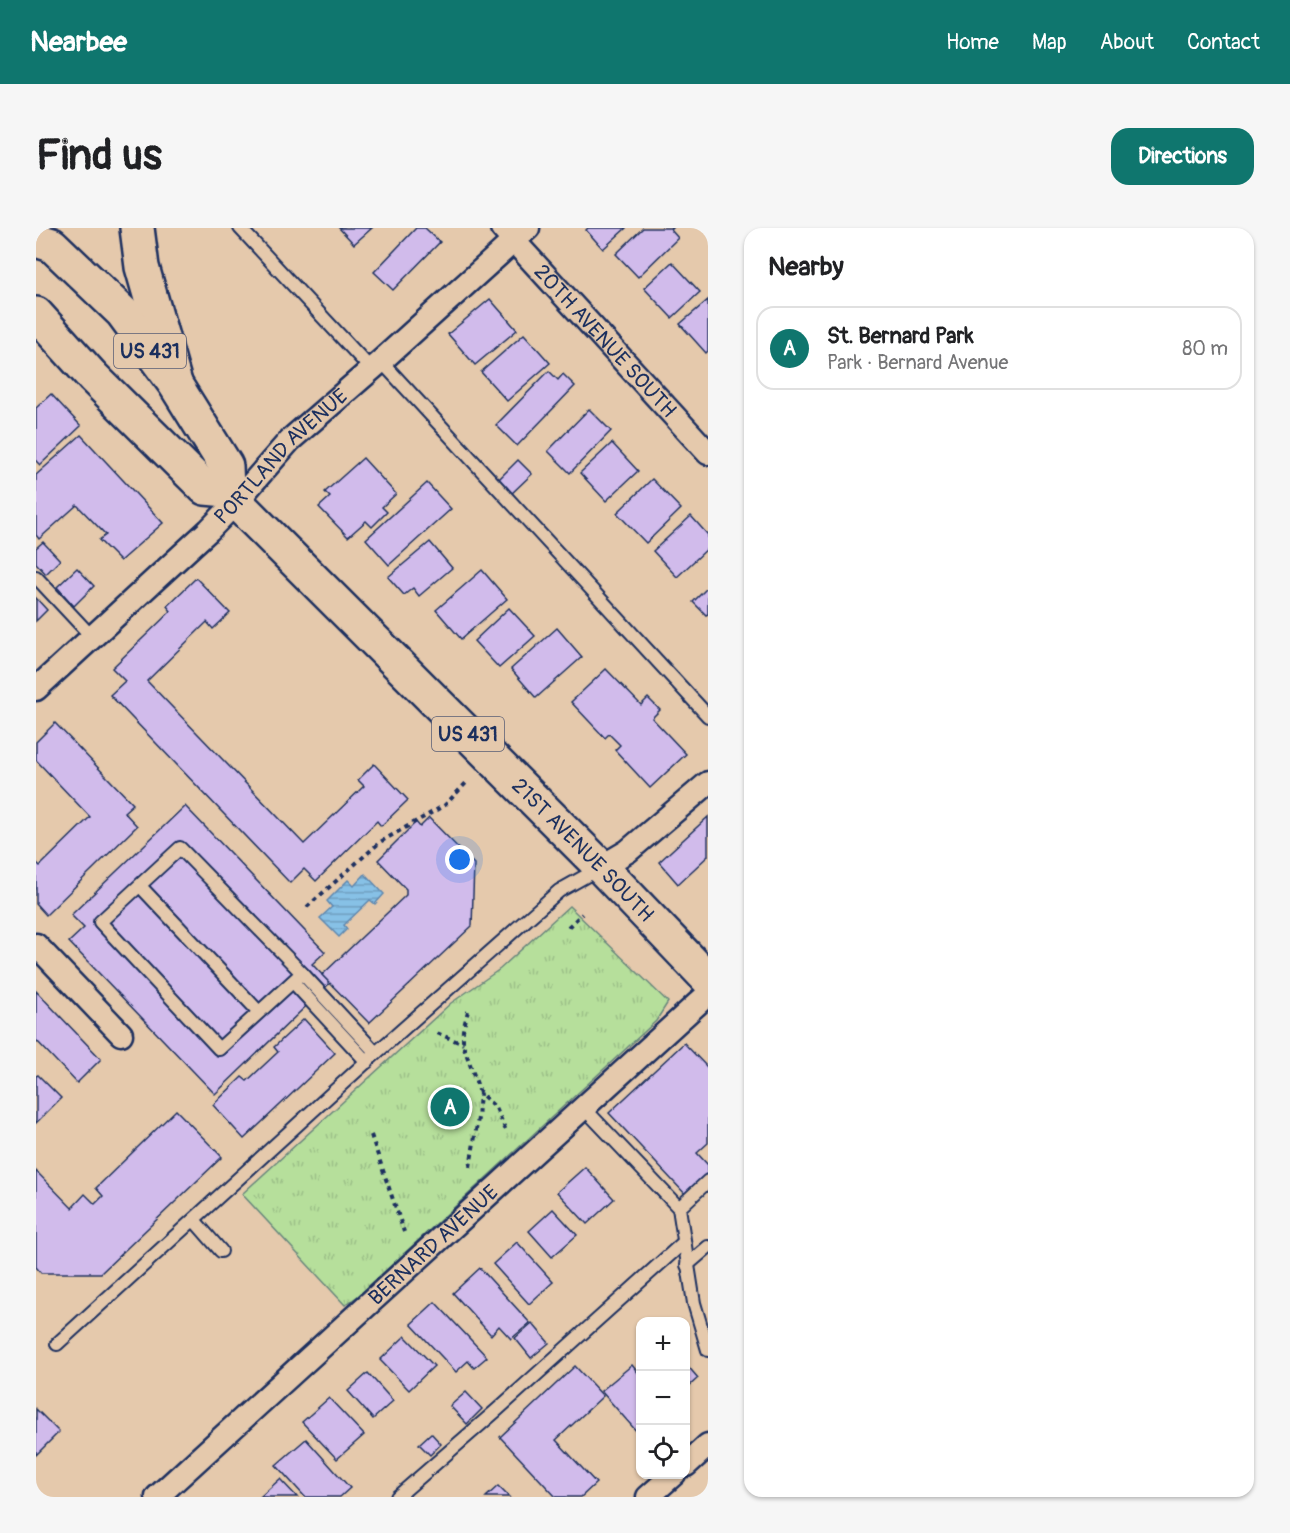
<!DOCTYPE html>
<meta charset="utf-8">
<style>
:root{--surface:#fff;--page:#f6f6f6;--text:#202124;--muted:#757577;--line:#e0e0e0;--accent:#0f766e}
body{margin:0;font-family:Pangolin,sans-serif;background:var(--page);color:var(--text)}
.controls{position:absolute;right:18px;bottom:18px;display:grid;overflow:hidden;border-radius:12px;box-shadow:0 2px 4px #0004}
.controls button{width:54px;height:54px;display:grid;place-items:center;padding:0;border:0;border-bottom:2px solid var(--line);background:var(--surface);color:var(--text);font:30px sans-serif}
.you{position:absolute;left:424px;top:632px;width:21px;height:21px;margin:-15px;border:4px solid #fff;border-radius:50%;background:#1a73e8;box-shadow:0 0 0 9px #1a73e833}
.badge{display:grid;place-items:center;width:39px;height:39px;border-radius:50%;background:var(--accent);color:#fff;font-size:20px;font-weight:700}
.pin{position:absolute;translate:-50% -50%;border:3px solid #fff;box-shadow:0 2px 6px #0006}
.list{margin:0;padding:0;list-style:none}
h2{display:flex;justify-content:space-between;align-items:center;height:78px;margin:0;padding:0 24px;font-size:26px}
h2 small{font-size:20px;font-weight:400;color:var(--muted)}
.list li{display:grid;grid-template-columns:39px 1fr auto;gap:18px;align-items:center;box-sizing:border-box;height:84px;margin:0 12px 12px;padding:0 12px;border:2px solid var(--line);border-radius:18px}
.list b{display:block;font-size:22px;white-space:nowrap}
.list p{margin:0;font-size:20px;white-space:nowrap;color:var(--muted)}
.list em{font-size:20px;font-style:normal;color:var(--muted)}
.icon{flex:none;width:33px;height:33px;fill:none;stroke:currentColor;stroke-width:2;stroke-linecap:round;stroke-linejoin:round}
.map{position:relative;flex:none;width:672px;height:1269px;overflow:hidden;border-radius:18px}
header{display:flex;align-items:center;gap:36px;box-sizing:border-box;height:84px;padding:0 30px;background:var(--accent);color:#fff}
header strong{font-size:28px}
nav{display:flex;gap:33px;margin-inline-start:auto;font-size:21px}
.intro{display:flex;align-items:center;justify-content:space-between;box-sizing:border-box;height:144px;padding:0 36px}
h1{margin:0;font-size:42px}
.button{padding:15px 27px;border-radius:18px;background:var(--accent);color:#fff;font-size:21px;font-weight:700}
main{display:flex;gap:36px;padding:0 36px}
aside{flex:1;background:var(--surface);border-radius:18px;box-shadow:0 2px 4px #0004}
.map>svg:first-child{display:block}
.park{fill:url(#park-tufts);stroke:#68877c;stroke-width:1.5}
.water{fill:url(#water-rules);stroke:#5c87b0;stroke-width:1.5}
.building{fill:#d1bbeb;stroke:#1b2f5e;stroke-width:1.5}
.lines{fill:none;stroke-linecap:round;stroke-linejoin:round}
.lane-casing{stroke:#1b2f5e;stroke-width:16}
.street-casing{stroke:#1b2f5e;stroke-width:27}
.secondary-casing{stroke:#1b2f5e;stroke-width:38}
.primary-casing{stroke:#1b2f5e;stroke-width:38}
.path{stroke:#1b2f5e;stroke-width:4;stroke-dasharray:4.5 4.5;stroke-linecap:butt}
.lane{stroke:#e5c9ac;stroke-width:12}
.street{stroke:#e5c9ac;stroke-width:22}
.secondary{stroke:#e5c9ac;stroke-width:33}
.primary{stroke:#e5c9ac;stroke-width:33}
.labels{text-anchor:middle;dominant-baseline:central;stroke-width:4.5;stroke-linejoin:round;paint-order:stroke}
.shield{fill:#e5c9ac;stroke:#585d75;stroke-width:1.5}
.shield-label{font-size:20px;font-weight:bold;fill:#1b2f5e}
.street-label{font-size:21px;fill:#1b2f5e;stroke:#e5c9ac}
</style>
<header>
<strong>Nearbee</strong>
<nav><a>Home</a><a>Map</a><a>About</a><a>Contact</a></nav>
</header>
<div class="intro"><h1>Find us</h1><a class="button">Directions</a></div>
<main>
<div class="map">
<svg width="672" height="1269" viewBox="0 0 672 1269">
<defs>
<pattern id="park-tufts" width="24" height="20" patternUnits="userSpaceOnUse" patternTransform="scale(1.5)"><rect width="24" height="20" fill="#b6df9b"/><path d="M3 7l-1-3M5 7V3M7 7l1-3M15 17l-1-3M17 17v-4M19 17l1-3" fill="none" stroke="#9cc088"/></pattern>
<pattern id="water-rules" width="6" height="5" patternUnits="userSpaceOnUse" patternTransform="scale(1.5)"><rect width="6" height="5" fill="#87c1e6"/><path d="M0 2.5h6" fill="none" stroke="#6e9dbe"/></pattern>
</defs>
<rect width="100%" height="100%" fill="#e5c9ac"/>
<filter id="ink" filterUnits="userSpaceOnUse"><feTurbulence type="fractalNoise" baseFrequency=".0167" numOctaves="2"/><feDisplacementMap in="SourceGraphic" scale="12" xChannelSelector="R" yChannelSelector="G"/><feConvolveMatrix kernelMatrix="1 2 1 2 8 2 1 2 1" color-interpolation-filters="sRGB"/></filter>
<g filter="url(#ink)">
<path class="park" d="M 533,678 L 632,774 L 620,793 L 322,1068 L 309,1077 L 206,966 L 415,775 L 464,741 Z"/>
<path class="water" d="M 329,646 L 348,666 L 339,676 L 334,672 L 308,697 L 311,701 L 303,709 L 284,690 L 296,679 L 291,673 L 312,652 L 318,658 Z"/>
<g class="building">
<path d="M 303,0 L 336,0 L 318,16 Z"/>
<path d="M 380,0 L 389,0 L 404,14 L 357,62 L 338,44 Z"/>
<path d="M 552,0 L 590,0 L 567,21 L 550,2 Z"/>
<path d="M 607,0 L 637,0 L 635,2 L 642,10 L 602,49 L 580,26 Z"/>
<path d="M 636,34 L 664,64 L 636,90 L 608,60 Z"/>
<path d="M 454,71 L 481,102 L 439,137 L 412,106 Z"/>
<path d="M 672,72 L 672,123 L 670,125 L 644,96 Z"/>
<path d="M 488,106 L 514,135 L 471,173 L 445,144 Z"/>
<path d="M 513,143 L 522,152 L 527,146 L 539,158 L 481,218 L 460,197 Z"/>
<path d="M 15,166 L 45,198 L 4,237 L 0,233 L 0,180 Z"/>
<path d="M 553,181 L 575,203 L 534,245 L 512,223 Z"/>
<path d="M 45,207 L 127,295 L 84,333 L 63,312 L 70,307 L 41,277 L 3,311 L 0,307 L 0,247 Z"/>
<path d="M 576,215 L 602,243 L 570,273 L 544,245 Z"/>
<path d="M 327,230 L 360,266 L 346,279 L 351,284 L 336,299 L 330,293 L 312,309 L 283,279 L 294,269 L 289,264 Z"/>
<path d="M 482,232 L 496,246 L 474,267 L 460,254 Z"/>
<path d="M 616,251 L 645,281 L 610,315 L 581,285 Z"/>
<path d="M 391,255 L 415,281 L 353,337 L 330,311 Z"/>
<path d="M 655,288 L 672,307 L 672,320 L 641,349 L 617,323 Z"/>
<path d="M 7,314 L 24,332 L 10,346 L 0,335 L 0,320 Z"/>
<path d="M 394,314 L 416,340 L 383,368 L 377,360 L 368,367 L 352,349 Z"/>
<path d="M 41,340 L 58,358 L 38,378 L 21,359 Z"/>
<path d="M 446,342 L 471,371 L 425,411 L 400,382 Z"/>
<path d="M 160,350 L 194,385 L 177,401 L 171,394 L 111,453 L 268,616 L 328,558 L 322,552 L 338,536 L 372,572 L 345,598 L 341,593 L 280,653 L 268,641 L 254,655 L 74,467 L 89,453 L 76,440 L 135,383 L 131,378 Z"/>
<path d="M 672,359 L 672,386 L 670,387 L 657,374 Z"/>
<path d="M 0,370 L 11,382 L 0,393 Z"/>
<path d="M 473,380 L 499,408 L 463,440 L 438,413 Z"/>
<path d="M 521,400 L 546,429 L 500,470 L 475,441 Z"/>
<path d="M 570,441 L 605,477 L 612,470 L 624,482 L 616,490 L 650,526 L 614,560 L 579,522 L 584,517 L 573,506 L 569,510 L 535,474 Z"/>
<path d="M 19,495 L 97,576 L 88,584 L 101,598 L 10,687 L 0,676 L 0,634 L 4,638 L 54,589 L 0,532 L 0,514 Z"/>
<path d="M 149,578 L 289,724 L 276,736 L 294,755 L 179,866 L 33,714 L 48,700 L 35,687 Z"/>
<path d="M 672,589 L 672,628 L 642,656 L 623,634 Z"/>
<path d="M 393,590 L 438,636 L 436,698 L 333,795 L 286,747 L 370,667 L 370,661 L 342,632 L 380,594 L 384,599 Z"/>
<path d="M 0,763 L 65,831 L 41,855 L 0,812 Z"/>
<path d="M 268,791 L 299,825 L 208,911 L 177,877 L 206,849 L 211,853 L 242,824 L 238,819 Z"/>
<path d="M 648,815 L 672,840 L 672,915 L 661,925 L 672,937 L 672,950 L 652,969 L 573,885 Z"/>
<path d="M 2,847 L 25,870 L 0,895 L 0,848 Z"/>
<path d="M 140,882 L 186,929 L 65,1045 L 5,1045 L 0,1039 L 0,943 L 36,980 L 49,966 L 59,976 L 67,968 L 60,960 Z"/>
<path d="M 549,939 L 578,971 L 551,996 L 521,964 Z"/>
<path d="M 517,981 L 541,1007 L 516,1029 L 493,1003 Z"/>
<path d="M 481,1014 L 517,1054 L 493,1076 L 457,1036 Z"/>
<path d="M 444,1040 L 494,1095 L 475,1111 L 463,1098 L 455,1107 L 417,1065 Z"/>
<path d="M 399,1074 L 451,1129 L 438,1140 L 432,1133 L 420,1144 L 375,1096 Z"/>
<path d="M 496,1095 L 513,1115 L 495,1130 L 479,1110 Z"/>
<path d="M 369,1108 L 398,1138 L 373,1162 L 344,1132 Z"/>
<path d="M 650,1136 L 662,1150 L 650,1161 Z"/>
<path d="M 596,1137 L 604,1147 L 604,1203 L 602,1205 L 565,1163 Z"/>
<path d="M 539,1138 L 567,1168 L 520,1212 L 560,1255 L 545,1269 L 520,1269 L 464,1209 Z"/>
<path d="M 332,1145 L 357,1173 L 337,1191 L 312,1163 Z"/>
<path d="M 430,1164 L 446,1181 L 431,1196 L 414,1178 Z"/>
<path d="M 293,1170 L 328,1207 L 301,1231 L 266,1194 Z"/>
<path d="M 0,1181 L 23,1204 L 0,1227 Z"/>
<path d="M 395,1205 L 405,1216 L 394,1227 L 383,1216 Z"/>
<path d="M 270,1211 L 314,1260 L 304,1269 L 269,1269 L 240,1237 Z"/>
<path d="M 244,1251 L 261,1269 L 224,1269 Z"/>
<path d="M 462,1258 L 473,1269 L 450,1269 Z"/>
</g>
<g class="lines">
<g class="lane-casing">
<g id="lane">
<path d="M 204,0 L 335,141"/>
<path d="M 345,133 L 672,488"/>
<path d="M 0,349 L 56,409"/>
<path d="M 104,658 L 223,784"/>
<path d="M 266,745 L 183,821 L 64,694 L 144,620 L 266,745 L 340,825"/>
<path d="M 257,754 L 331,834"/>
<path d="M 547,879 L 643,980 L 658,1075 L 672,1122"/>
<path d="M 643,980 L 672,953"/>
<path d="M 158,992 L 185,1023"/>
<path d="M 651,1037 L 672,1019"/>
<path d="M 21,1116 L 340,825 L 523,663 L 564,640"/>
<path d="M 361,1269 L 461,1182 L 648,1014"/>
</g>
</g>
<g class="street-casing">
<g id="street">
<path id="s1" d="M 466,0 L 672,225"/>
<path id="s2" d="M 0,461 L 173,302 L 200,274 L 254,212 L 345,133 L 492,0"/>
<path d="M 565,639 L 592,623 L 672,555"/>
<path d="M 0,717 L 85,806"/>
<path d="M 650,1237 L 672,1217"/>
<path id="s3" d="M 121,1269 L 672,766"/>
<path d="M 612,1269 L 638,1246"/>
</g>
</g>
<g class="secondary-casing">
<path id="secondary" d="M 101,0 L 106,39 L 139,155"/>
</g>
<g class="primary-casing">
<g id="primary">
<path id="s4" d="M 0,12 L 16,17 L 86,84 L 139,156 L 190,238 L 191,262 L 200,274 L 565,639 L 672,751"/>
<path d="M 0,86 L 57,149 L 169,260 L 191,262"/>
</g>
</g>
<g class="path">
<path d="M 271,679 L 344,614 L 409,577 L 431,554"/>
<path d="M 532,699 L 546,686"/>
<path d="M 432,783 L 427,802 L 427,816 L 444,865 L 460,880 L 471,905"/>
<path d="M 401,805 L 427,816"/>
<path d="M 335,907 L 368,1004"/>
<path d="M 434,939 L 442,890 L 444,865"/>
</g>
<use href="#lane" class="lane"/>
<use href="#street" class="street"/>
<use href="#secondary" class="secondary"/>
<use href="#primary" class="primary"/>
</g>
</g>
<g class="labels">
<g class="shield">
<rect x="78" y="106" width="72" height="34" rx="4.5"/>
<rect x="396" y="489" width="72" height="34" rx="4.5"/>
</g>
<g class="shield-label">
<text x="114" y="123">US 431</text>
<text x="432" y="506">US 431</text>
</g>
<g class="street-label">
<text stroke="none"><textPath href="#s1" startOffset="153">20TH AVENUE SOUTH</textPath></text>
<text stroke="none"><textPath href="#s2" startOffset="338">PORTLAND AVENUE</textPath></text>
<text stroke="none"><textPath href="#s4" startOffset="830">21ST AVENUE SOUTH</textPath></text>
<text stroke="none"><textPath href="#s3" startOffset="374">BERNARD AVENUE</textPath></text>
</g>
</g>
</svg>
<div class="controls">
<button>+</button>
<button>−</button>
<button><svg class="icon" aria-label="locate" viewBox="0 0 24 24"><circle cx="12" cy="12" r="6"/><path d="M12 2v4M12 18v4M2 12h4M18 12h4"/></svg></button>
</div>
<div class="you"></div>
<div class="pin badge" style="left:414px;top:879px">A</div>
</div>
<aside>
<h2>Nearby<small></small></h2>
<ul class="list">
<li><span class="badge">A</span><div><b>St. Bernard Park</b><p>Park · Bernard Avenue</p></div><em>80 m</em></li>
</ul>
</aside>
</main>
